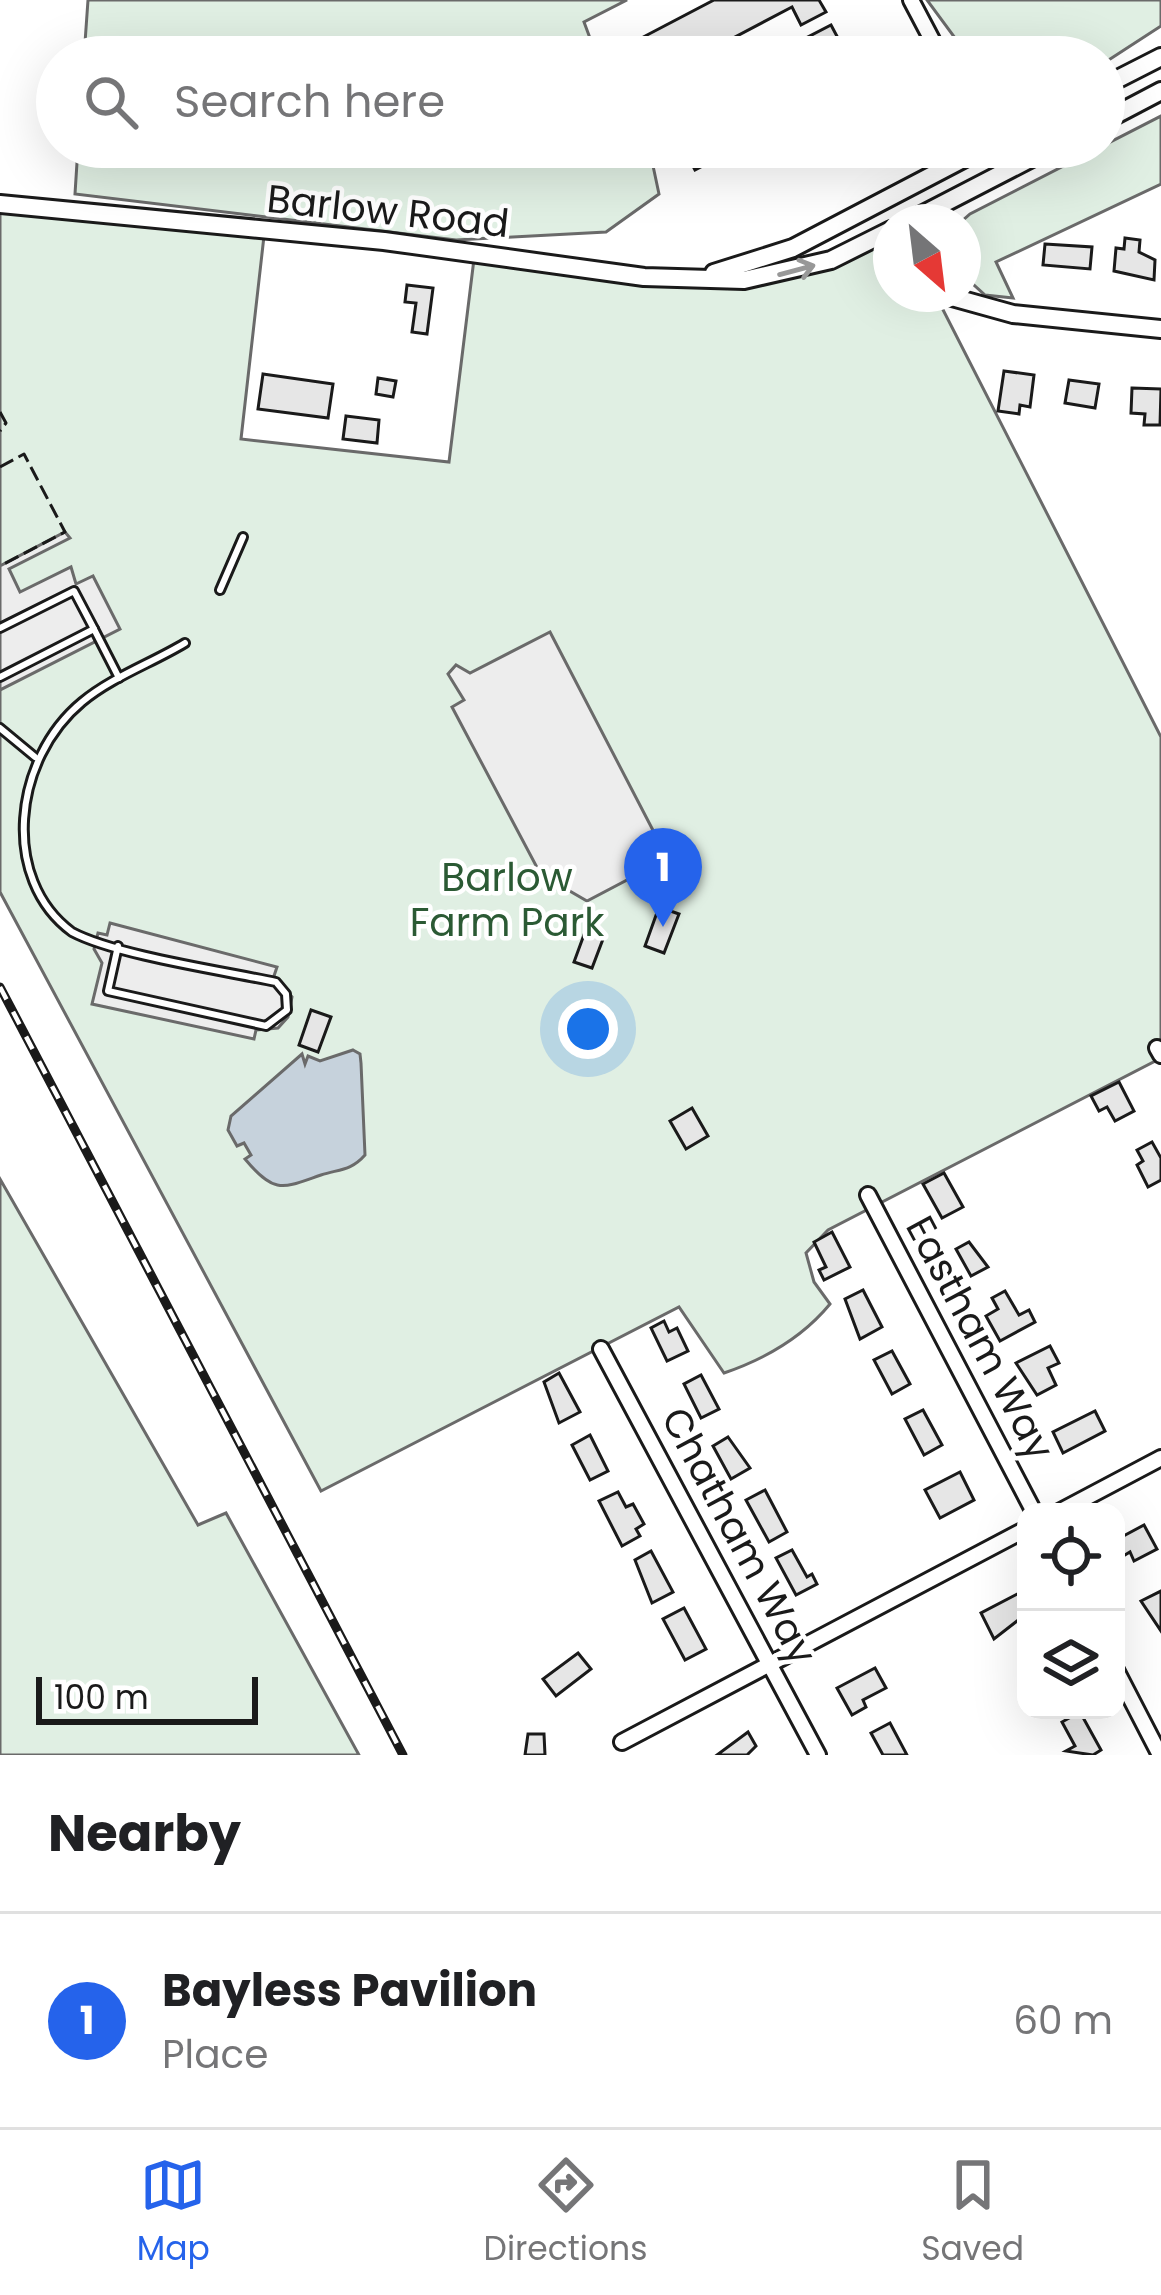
<!DOCTYPE html>
<style>
:root{--surface:#fff;--page:#f2f2f2;--text:#202124;--muted:#757577;--line:#e0e0e0;--accent:#2563eb}
body{margin:0;font-family:Poppins,sans-serif;background:var(--page);color:var(--text)}
.controls{position:absolute;right:36px;bottom:36px;display:grid;overflow:hidden;border-radius:24px;box-shadow:0 12px 48px #0002}
.controls button{width:108px;height:108px;display:grid;place-items:center;padding:0;border:0;border-bottom:3px solid var(--line);background:var(--surface);color:var(--text);font:60px sans-serif}
.compass{position:absolute;left:873px;top:204px;width:108px;height:108px;border-radius:50%;background:var(--surface);box-shadow:0 12px 48px #0002;rotate:152deg}
.scale{position:absolute;left:36px;bottom:30px;width:222px;box-sizing:border-box;padding-left:12px;border:6px solid #1a1a1a;border-top:0;font-size:33px;line-height:42px;white-space:nowrap;color:#1a1a1a;-webkit-text-stroke:9px #fff;paint-order:stroke}
.you{position:absolute;left:588px;top:1029px;width:42px;height:42px;margin:-30px;border:9px solid #fff;border-radius:50%;background:#1a73e8;box-shadow:0 0 0 18px #1a73e833}
.badge{display:grid;place-items:center;width:78px;height:78px;border-radius:50%;background:var(--accent);color:#fff;font-size:39px;font-weight:700}
.pin{position:absolute;translate:-50% -99px;filter:drop-shadow(0 3px 6px #0008)}
.pin::after{content:'';position:absolute;top:63px;width:42px;height:36px;background:inherit;clip-path:polygon(0 0,100% 0,50% 100%)}
.list{margin:0;padding:0;list-style:none}
h2{display:flex;justify-content:space-between;align-items:center;height:156px;margin:0;padding:0 48px;font-size:51px}
h2 small{font-size:39px;font-weight:400;color:var(--muted)}
.list li{display:grid;grid-template-columns:78px 1fr auto;gap:36px;align-items:center;box-sizing:border-box;height:216px;padding:0 48px;border-top:3px solid var(--line)}
.list b{display:block;font-size:45px;white-space:nowrap}
.list p{margin:0;font-size:39px;white-space:nowrap;color:var(--muted)}
.list em{font-size:39px;font-style:normal;color:var(--muted)}
.icon{flex:none;width:66px;height:66px;fill:none;stroke:currentColor;stroke-width:2;stroke-linecap:round;stroke-linejoin:round}
.map{position:relative;flex:none;width:1161px;height:1755px;overflow:hidden}
.search{position:absolute;background:var(--surface);box-shadow:0 12px 48px #0002;left:36px;right:36px;top:36px;height:132px;display:flex;align-items:center;gap:30px;box-sizing:border-box;padding:0 42px;border-radius:66px;color:var(--muted);font-size:45px}
.sheet{height:372px;background:var(--surface)}
nav{display:flex;justify-content:space-around;align-items:center;box-sizing:border-box;height:168px;border-top:3px solid var(--line);background:var(--surface);font-size:33px;color:var(--muted)}
nav a{display:grid;justify-items:center;gap:6px}
nav .on{color:var(--accent)}
.map>svg:first-child{display:block}
.green{fill:#e0efe3;stroke:#6a6a6a;stroke-width:3}
.parking{fill:#ededed;stroke:#6a6a6a;stroke-width:3}
.water{fill:#c6d2dc;stroke:#6a6a6a;stroke-width:3}
.building{fill:#e6e6e6;stroke:#1a1a1a;stroke-width:3}
.lines{fill:none;stroke-linecap:round;stroke-linejoin:round}
.service-casing{stroke:#1a1a1a;stroke-width:12}
.minor-casing{stroke:#1a1a1a;stroke-width:20}
.tertiary-casing{stroke:#1a1a1a;stroke-width:22}
.service{stroke:#fff;stroke-width:6}
.minor{stroke:#fff;stroke-width:14}
.tertiary{stroke:#fff;stroke-width:16}
.rail-casing{stroke:#1a1a1a;stroke-width:9}
.rail{stroke:#fff;stroke-width:4.5;stroke-dasharray:14;stroke-linecap:butt}
.fence{stroke:#1a1a1a;stroke-width:3;stroke-dasharray:15 6;stroke-linecap:butt}
.oneway{stroke:#989898}
.labels{text-anchor:middle;dominant-baseline:central;stroke-width:9;stroke-linejoin:round;paint-order:stroke}
.street-label{font-size:39px;fill:#1a1a1a;stroke:#fff}
.park-label{font-size:39px;fill:#2b5a34;stroke:#fff}
</style>
<div class="map">
<svg width="1161" height="1755" viewBox="0 0 1161 1755">
<rect width="100%" height="100%" fill="#fff"/>
<g class="green">
<path d="M 88,0 L 627,0 L 584,22 L 597,57 L 84,57 Z"/>
<path d="M 927,0 L 1161,0 L 1161,26 L 1104,63 L 1104,57 L 969,57 Z"/>
<path d="M 1161,116 L 1161,184 L 996,262 L 1013,298 L 985,295 L 963,275 L 961,222 L 970,214 Z"/>
<path d="M 78,147 L 649,147 L 659,194 L 606,232 L 456,240 L 75,194 Z"/>
<path d="M 0,210 L 264,236 L 241,439 L 449,462 L 474,259 L 747,284 L 891,236 L 891,294 L 935,294 L 1161,737 L 1161,1058 L 828,1230 L 806,1253 L 814,1282 L 830,1304 C 802,1338 765,1359 724,1373 L 679,1307 L 321,1491 L 0,892 Z"/>
<path d="M 0,1179 L 198,1525 L 226,1513 L 359,1755 L 0,1755 Z"/>
</g>
<g class="parking">
<path d="M 65,532 L 70,538 L 9,569 L 20,592 L 71,567 L 76,584 L 93,576 L 120,629 L 0,690 L 0,566 Z"/>
<path d="M 550,632 L 657,838 L 647,844 L 644,871 L 587,901 L 561,886 L 550,892 L 452,707 L 464,700 L 448,674 L 456,665 L 470,673 Z"/>
<path d="M 110,923 L 277,967 L 274,976 L 292,997 L 288,1017 L 278,1028 L 256,1030 L 254,1039 L 92,1004 L 102,963 L 94,949 L 98,933 L 107,935 Z"/>
</g>
<path class="water" d="M 353,1050 L 360,1054 L 361,1063 L 365,1155 C 351,1171 339,1169 321,1175 C 283,1188 275,1195 245,1159 L 251,1155 L 244,1143 L 237,1146 L 228,1130 L 231,1116 L 302,1054 L 305,1064 L 308,1056 L 320,1061 Z"/>
<g class="building">
<path d="M 714,0 L 819,0 L 826,12 L 801,25 L 792,7 L 697,57 L 635,57 L 628,45 Z"/>
<path d="M 831,25 L 848,57 L 818,57 L 808,37 Z"/>
<path d="M 683,147 L 739,147 L 695,170 Z"/>
<path d="M 1125,238 L 1140,240 L 1139,252 L 1155,260 L 1154,280 L 1114,271 L 1116,248 L 1124,249 Z"/>
<path d="M 1045,244 L 1092,247 L 1090,269 L 1043,265 Z"/>
<path d="M 407,285 L 433,288 L 427,334 L 412,332 L 416,303 L 405,302 Z"/>
<path d="M 1004,371 L 1034,375 L 1030,407 L 1020,405 L 1019,414 L 998,411 Z"/>
<path d="M 263,374 L 333,384 L 328,418 L 258,409 Z"/>
<path d="M 378,378 L 396,381 L 393,397 L 376,394 Z"/>
<path d="M 1069,380 L 1099,384 L 1095,408 L 1065,403 Z"/>
<path d="M 1132,388 L 1161,389 L 1160,425 L 1144,425 L 1145,414 L 1131,413 Z"/>
<path d="M 346,416 L 379,420 L 377,443 L 343,439 Z"/>
<path d="M 659,907 L 679,914 L 664,953 L 645,946 Z"/>
<path d="M 585,932 L 603,939 L 592,968 L 574,962 Z"/>
<path d="M 311,1010 L 331,1017 L 318,1052 L 299,1045 Z"/>
<path d="M 1119,1082 L 1134,1111 L 1115,1121 L 1107,1107 L 1099,1111 L 1091,1096 Z"/>
<path d="M 692,1108 L 708,1136 L 686,1149 L 670,1121 Z"/>
<path d="M 1152,1142 L 1161,1158 L 1161,1180 L 1148,1187 L 1137,1165 L 1143,1161 L 1137,1150 Z"/>
<path d="M 944,1173 L 963,1207 L 942,1218 L 923,1184 Z"/>
<path d="M 832,1232 L 850,1267 L 824,1280 L 819,1270 L 826,1267 L 814,1242 Z"/>
<path d="M 969,1242 L 988,1267 L 971,1276 L 956,1249 Z"/>
<path d="M 863,1290 L 882,1327 L 860,1339 L 845,1299 Z"/>
<path d="M 1005,1291 L 1019,1315 L 1029,1310 L 1035,1322 L 1000,1341 L 986,1316 L 998,1309 L 992,1298 Z"/>
<path d="M 664,1321 L 669,1332 L 677,1328 L 688,1351 L 667,1361 L 651,1328 Z"/>
<path d="M 1050,1346 L 1059,1363 L 1048,1368 L 1056,1385 L 1037,1395 L 1016,1363 Z"/>
<path d="M 892,1351 L 910,1384 L 892,1394 L 874,1360 Z"/>
<path d="M 559,1373 L 580,1412 L 559,1423 L 544,1382 Z"/>
<path d="M 701,1375 L 719,1409 L 701,1418 L 684,1384 Z"/>
<path d="M 923,1410 L 942,1445 L 924,1455 L 905,1419 Z"/>
<path d="M 1095,1411 L 1105,1431 L 1063,1453 L 1053,1432 Z"/>
<path d="M 590,1435 L 608,1471 L 590,1480 L 572,1445 Z"/>
<path d="M 728,1437 L 750,1468 L 731,1479 L 713,1446 Z"/>
<path d="M 960,1472 L 974,1500 L 940,1518 L 925,1490 Z"/>
<path d="M 765,1490 L 787,1532 L 769,1542 L 746,1500 Z"/>
<path d="M 618,1492 L 626,1507 L 633,1504 L 644,1524 L 636,1529 L 640,1536 L 622,1546 L 599,1501 Z"/>
<path d="M 1144,1525 L 1157,1549 L 1134,1561 L 1130,1552 L 1120,1558 L 1116,1540 Z"/>
<path d="M 792,1550 L 807,1577 L 812,1574 L 817,1584 L 796,1595 L 776,1558 Z"/>
<path d="M 651,1551 L 673,1592 L 652,1603 L 635,1560 Z"/>
<path d="M 1161,1591 L 1161,1631 L 1141,1601 Z"/>
<path d="M 1021,1592 L 1026,1614 L 994,1639 L 981,1613 Z"/>
<path d="M 684,1608 L 706,1649 L 685,1660 L 663,1619 Z"/>
<path d="M 578,1653 L 591,1669 L 556,1696 L 543,1679 Z"/>
<path d="M 875,1668 L 886,1688 L 863,1700 L 866,1707 L 852,1715 L 837,1688 Z"/>
<path d="M 1080,1712 L 1101,1750 L 1093,1755 L 1066,1751 L 1075,1746 L 1062,1722 Z"/>
<path d="M 890,1723 L 907,1755 L 883,1755 L 871,1733 Z"/>
<path d="M 748,1732 L 756,1746 L 747,1755 L 717,1755 Z"/>
<path d="M 528,1734 L 544,1734 L 545,1755 L 525,1755 Z"/>
</g>
<g class="lines">
<g class="service-casing">
<g id="service">
<path d="M 220,590 L 243,537"/>
<path d="M 0,628 L 74,591 L 94,629 L 0,677"/>
<path d="M 94,629 L 119,678"/>
<path d="M 0,728 L 35,757"/>
<path d="M 118,946 L 108,991 L 266,1026 L 287,1010 L 286,994 L 276,982 C 224,971 115,955 72,932 C 0,879 13,759 82,702 C 112,677 152,663 185,643"/>
</g>
</g>
<g class="minor-casing">
<g id="minor">
<path d="M 911,0 L 941,57"/>
<path d="M 990,147 L 1005,172"/>
<path d="M 1157,1048 L 1161,1055"/>
<path d="M 868,1195 L 1034,1512"/>
<path d="M 601,1349 L 818,1755"/>
<path d="M 1059,1512 L 1161,1458"/>
<path d="M 1116,1670 L 1160,1755"/>
<path d="M 622,1742 L 1026,1529"/>
</g>
</g>
<g class="tertiary-casing">
<g id="tertiary">
<path d="M 1104,86 L 1161,57"/>
<path d="M 1104,121 L 1161,91"/>
<path d="M 0,204 L 384,241 L 644,277 L 744,280 L 831,260 L 891,230"/>
<path d="M 908,222 L 1053,147"/>
<path d="M 714,273 L 793,248 L 986,147"/>
<path d="M 941,294 L 1013,314 L 1161,329"/>
</g>
</g>
<use href="#service" class="service"/>
<use href="#minor" class="minor"/>
<use href="#tertiary" class="tertiary"/>
<g class="rail-casing">
<path id="rail" d="M 0,987 L 403,1755"/>
</g>
<use href="#rail" class="rail"/>
<g class="fence">
<path d="M 0,412 L 6,423 L 0,431"/>
<path d="M 0,467 L 24,454 L 65,532 L 0,566"/>
</g>
</g>
<defs><path id="oneway-shaft" d="M-6 0H5M1.5-3L5.5 0L1.5 3" fill="none" stroke-width="1.6" stroke-linecap="round" stroke-linejoin="round" transform="scale(3)"/></defs>
<use class="oneway" href="#oneway-shaft" transform="translate(797 270) rotate(-15)"/>
<g class="labels">
<g class="street-label">
<text transform="translate(388 211) rotate(6)">Barlow Road</text>
<text transform="translate(980 1338) rotate(62)">Eastham Way</text>
<text transform="translate(739 1536) rotate(62)">Chatham Way</text>
</g>
<g class="park-label">
<text x="507" y="877">Barlow<tspan x="507" dy="45">Farm Park</tspan></text>
</g>
</g>
</svg>
<div class="controls">
<button><svg class="icon" aria-label="locate" viewBox="0 0 24 24"><circle cx="12" cy="12" r="6"/><path d="M12 2v4M12 18v4M2 12h4M18 12h4"/></svg></button>
<button><svg class="icon" aria-label="layers" viewBox="0 0 24 24"><path d="M12 4l9 5-9 5-9-5zM3 14l9 5 9-5"/></svg></button>
</div>
<svg class="compass" viewBox="-18 -18 36 36"><path d="M0-13l5 13h-10z" fill="#e53935"/><path d="M0 13l5-13h-10z" fill="#757577"/></svg>
<div class="scale">100 m</div>
<div class="you"></div>
<div class="pin badge" style="left:663px;top:927px">1</div>
<div class="search"><svg class="icon" aria-label="search" viewBox="0 0 24 24"><circle cx="10" cy="10" r="6"/><path d="M15 15l6 6"/></svg>Search here</div>
</div>
<section class="sheet">
<h2>Nearby<small></small></h2>
<ul class="list">
<li><span class="badge">1</span><div><b>Bayless Pavilion</b><p>Place</p></div><em>60 m</em></li>
</ul>
</section>
<nav>
<a class="on"><svg class="icon" aria-label="map" viewBox="0 0 24 24"><path d="M3 6l6-2 6 2 6-2v14l-6 2-6-2-6 2zM9 4v14M15 6v14"/></svg>Map</a>
<a><svg class="icon" aria-label="directions" viewBox="0 0 24 24"><path d="M12 3l9 9-9 9-9-9zM9 14v-3h6M13 9l2 2-2 2"/></svg>Directions</a>
<a><svg class="icon" aria-label="saved" viewBox="0 0 24 24"><path d="M7 4h10v16l-5-4-5 4z"/></svg>Saved</a>
</nav>
